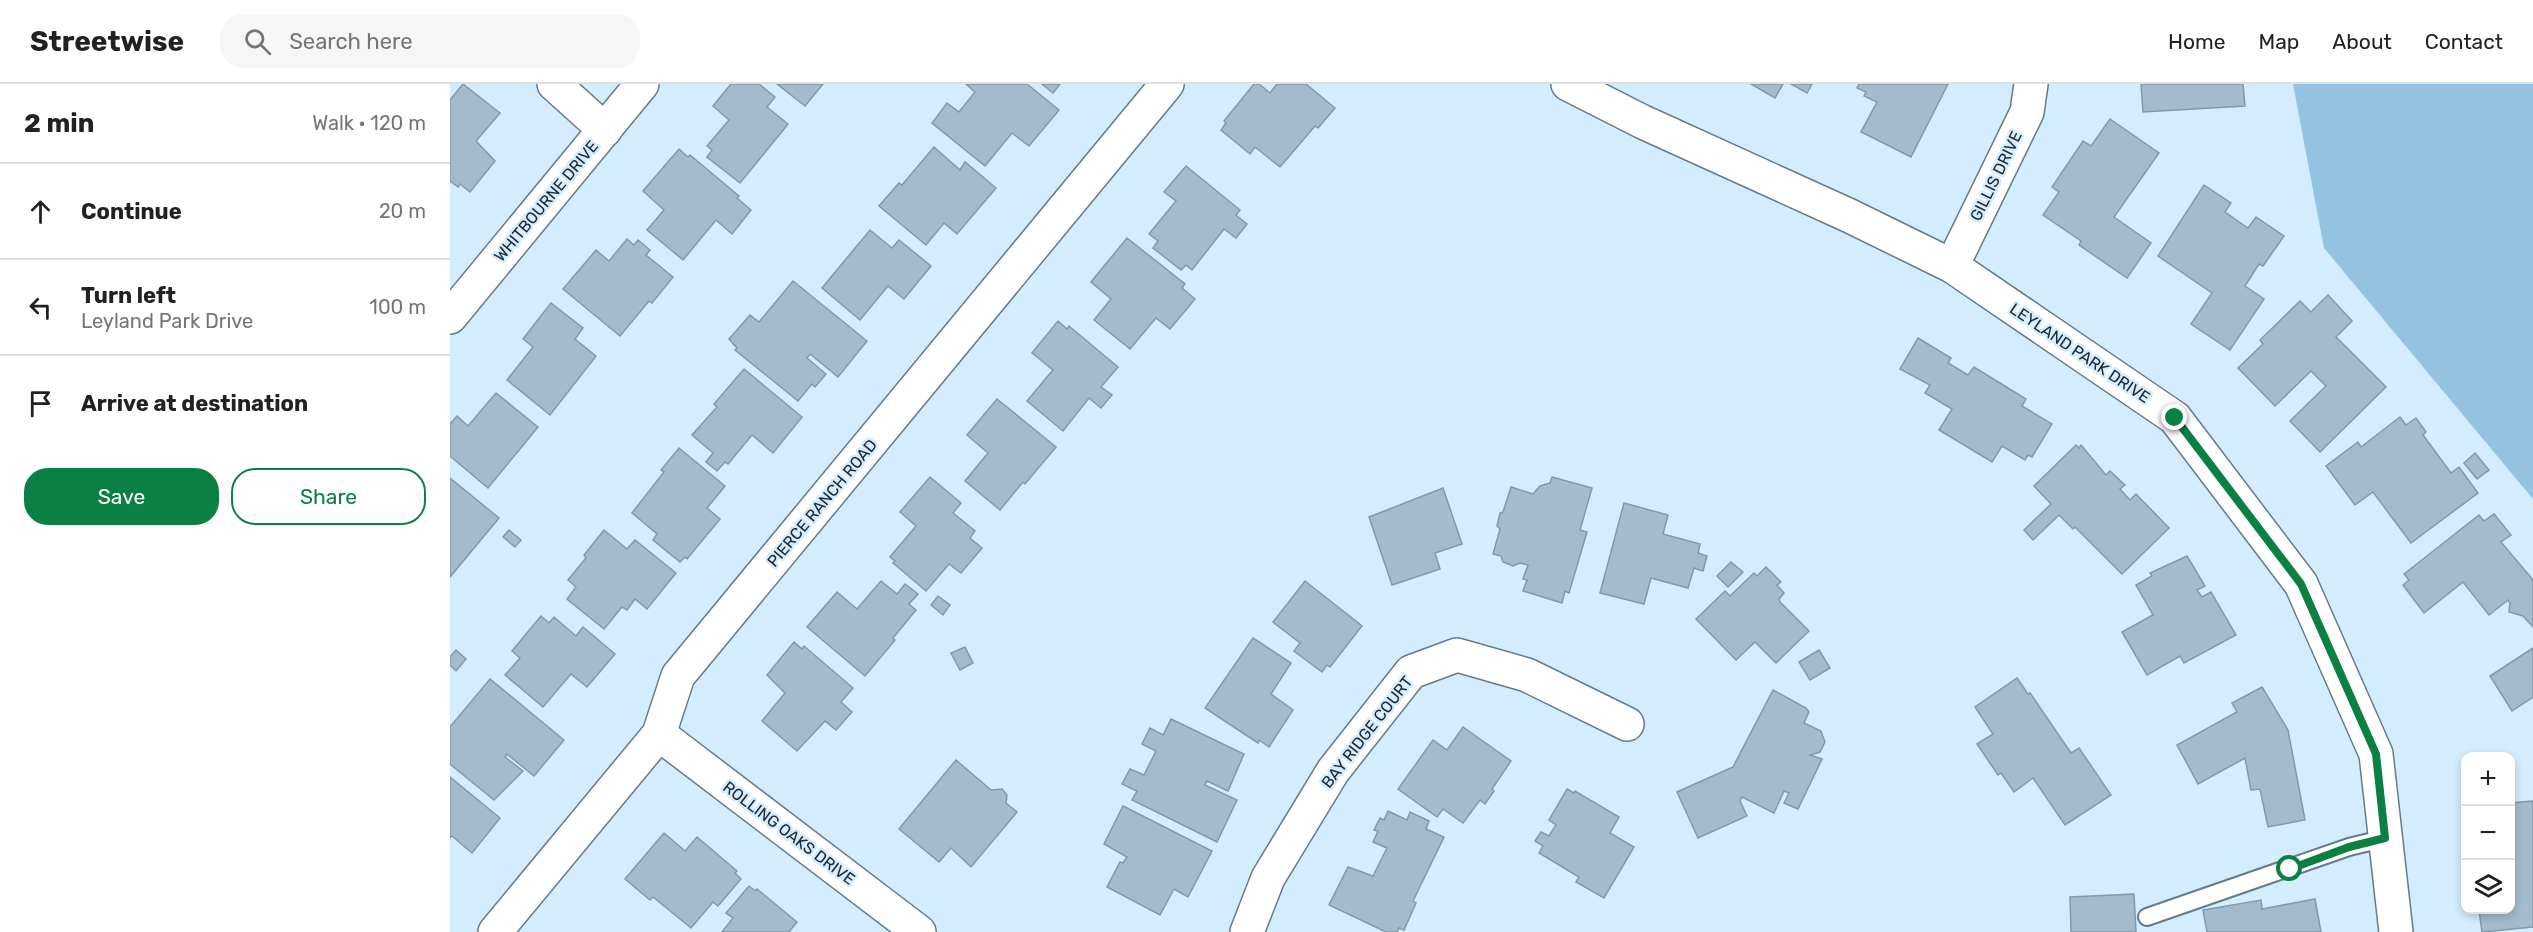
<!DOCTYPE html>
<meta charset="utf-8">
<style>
:root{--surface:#fff;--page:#f6f6f6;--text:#202124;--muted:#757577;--line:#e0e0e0;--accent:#0b8043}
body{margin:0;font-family:Rubik,sans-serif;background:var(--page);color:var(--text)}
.controls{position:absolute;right:18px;bottom:18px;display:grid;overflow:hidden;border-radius:12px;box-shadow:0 3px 9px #0003}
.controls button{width:54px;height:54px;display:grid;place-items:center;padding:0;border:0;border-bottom:2px solid var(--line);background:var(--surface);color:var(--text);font:30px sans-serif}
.stop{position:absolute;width:18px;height:18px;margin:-14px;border:4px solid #0b8043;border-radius:50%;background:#fff}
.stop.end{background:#0b8043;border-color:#fff;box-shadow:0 2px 6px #0008}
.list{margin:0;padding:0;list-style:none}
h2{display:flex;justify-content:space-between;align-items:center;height:78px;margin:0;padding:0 24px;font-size:26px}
h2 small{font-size:20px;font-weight:400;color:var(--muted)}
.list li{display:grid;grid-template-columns:39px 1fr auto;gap:18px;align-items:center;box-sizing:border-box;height:96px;padding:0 24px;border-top:2px solid var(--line)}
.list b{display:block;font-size:22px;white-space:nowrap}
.list p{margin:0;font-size:20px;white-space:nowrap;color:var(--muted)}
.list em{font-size:20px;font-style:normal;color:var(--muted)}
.actions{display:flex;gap:12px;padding:18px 24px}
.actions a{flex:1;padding:14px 0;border:2px solid var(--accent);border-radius:24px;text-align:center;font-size:21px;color:var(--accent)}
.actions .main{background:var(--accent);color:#fff}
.icon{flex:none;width:33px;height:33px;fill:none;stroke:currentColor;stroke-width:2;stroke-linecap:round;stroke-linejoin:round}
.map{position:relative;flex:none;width:2083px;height:848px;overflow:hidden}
header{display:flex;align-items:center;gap:36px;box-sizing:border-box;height:84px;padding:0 30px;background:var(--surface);border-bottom:2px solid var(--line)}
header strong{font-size:28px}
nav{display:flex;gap:33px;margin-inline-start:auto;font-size:21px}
.search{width:420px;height:54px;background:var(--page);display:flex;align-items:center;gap:15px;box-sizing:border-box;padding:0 21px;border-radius:24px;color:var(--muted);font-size:22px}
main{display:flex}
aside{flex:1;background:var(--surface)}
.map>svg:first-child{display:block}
.green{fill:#94c3e2}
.building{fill:#a3bbcc;stroke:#8199aa;stroke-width:1.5}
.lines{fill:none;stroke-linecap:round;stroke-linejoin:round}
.service-casing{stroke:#647b8b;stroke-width:20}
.minor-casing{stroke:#647b8b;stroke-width:36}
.service{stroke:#fff;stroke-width:16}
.minor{stroke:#fff;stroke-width:33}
.route{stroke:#0b8043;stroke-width:8}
.labels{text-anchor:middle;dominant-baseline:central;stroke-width:5;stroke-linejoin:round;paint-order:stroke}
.street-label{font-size:16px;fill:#202930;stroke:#d3ecfe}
</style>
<header>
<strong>Streetwise</strong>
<div class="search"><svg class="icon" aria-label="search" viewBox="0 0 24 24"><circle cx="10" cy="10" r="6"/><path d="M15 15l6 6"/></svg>Search here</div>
<nav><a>Home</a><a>Map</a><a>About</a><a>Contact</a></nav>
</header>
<main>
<aside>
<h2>2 min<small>Walk · 120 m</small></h2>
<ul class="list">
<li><svg class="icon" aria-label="ahead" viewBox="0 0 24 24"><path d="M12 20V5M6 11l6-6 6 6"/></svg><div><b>Continue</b></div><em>20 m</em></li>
<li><svg class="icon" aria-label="left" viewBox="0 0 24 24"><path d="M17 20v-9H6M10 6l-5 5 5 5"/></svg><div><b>Turn left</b><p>Leyland Park Drive</p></div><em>100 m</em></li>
<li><svg class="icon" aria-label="arrive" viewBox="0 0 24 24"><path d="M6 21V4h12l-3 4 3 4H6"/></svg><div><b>Arrive at destination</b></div></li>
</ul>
<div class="actions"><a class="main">Save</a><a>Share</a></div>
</aside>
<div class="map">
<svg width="2083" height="848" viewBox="0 0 2083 848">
<rect width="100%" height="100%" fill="#d3ecfe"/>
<path class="green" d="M 1843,0 L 2083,0 L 2083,415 L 1874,164 Z"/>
<g class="building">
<path d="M 13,0 L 50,29 L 26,57 L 45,77 L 20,108 L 10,100 L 8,103 L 0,97 L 0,16 Z"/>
<path d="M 281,0 L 309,0 L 325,13 L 317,23 L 338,40 L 290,99 L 257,73 L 262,66 L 257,62 L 279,36 L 263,22 Z"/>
<path d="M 327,0 L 373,0 L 355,22 Z"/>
<path d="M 516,0 L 577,0 L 609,26 L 579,62 L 562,49 L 535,82 L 482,39 L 497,19 L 509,28 L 525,8 Z"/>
<path d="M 592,0 L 610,0 L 603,9 Z"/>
<path d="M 804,0 L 809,0 L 820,9 L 827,0 L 856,0 L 885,24 L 868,44 L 865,42 L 830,83 L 805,63 L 800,70 L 771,46 L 776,39 L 774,37 Z"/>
<path d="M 1301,0 L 1333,0 L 1325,14 Z"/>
<path d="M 1341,0 L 1362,0 L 1357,9 Z"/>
<path d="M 1409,0 L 1498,0 L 1461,73 L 1411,48 L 1427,18 L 1414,12 L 1416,8 L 1407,4 Z"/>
<path d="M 1691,0 L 1793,0 L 1795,22 L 1693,28 Z"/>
<path d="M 1660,35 L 1709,69 L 1664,133 L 1701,159 L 1677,194 L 1629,161 L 1631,157 L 1593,131 L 1609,108 L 1602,103 L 1633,57 L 1641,62 Z"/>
<path d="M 484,63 L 510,86 L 515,78 L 546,104 L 507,150 L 494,139 L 476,161 L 429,122 L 449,99 L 452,101 Z"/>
<path d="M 229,65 L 238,73 L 240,71 L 289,112 L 287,114 L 301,126 L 282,150 L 266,136 L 233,176 L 197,146 L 214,126 L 193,107 Z"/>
<path d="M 736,82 L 790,126 L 786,131 L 797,140 L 786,154 L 774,145 L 742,186 L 736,181 L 731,186 L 703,164 L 708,157 L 699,150 L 726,117 L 714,108 Z"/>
<path d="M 1754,101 L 1781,119 L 1775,128 L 1798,144 L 1806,133 L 1834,152 L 1813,182 L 1809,180 L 1795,202 L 1814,215 L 1780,266 L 1741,240 L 1762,209 L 1708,172 Z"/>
<path d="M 420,146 L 442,164 L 449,156 L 481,182 L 454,215 L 438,202 L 410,236 L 372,204 Z"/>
<path d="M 677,154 L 735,200 L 732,204 L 745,215 L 720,245 L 706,234 L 680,265 L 644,236 L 661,215 L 641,198 Z"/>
<path d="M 177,155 L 184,161 L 188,156 L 200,166 L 196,171 L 223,193 L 202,219 L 199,217 L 170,252 L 113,205 L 146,166 L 159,177 Z"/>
<path d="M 343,197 L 417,257 L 388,293 L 360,270 L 357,274 L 376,290 L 365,303 L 362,300 L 348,317 L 285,266 L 287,264 L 279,255 L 300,231 L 309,238 Z"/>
<path d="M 1878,211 L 1902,237 L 1886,253 L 1936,303 L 1870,368 L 1840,337 L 1876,302 L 1861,287 L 1825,322 L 1788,284 L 1813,260 L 1810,256 L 1850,217 L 1861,228 Z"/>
<path d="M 101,219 L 133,244 L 125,255 L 146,272 L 100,331 L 57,296 L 83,263 L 73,255 Z"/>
<path d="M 608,237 L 617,245 L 619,242 L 668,283 L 651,303 L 662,311 L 651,324 L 639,314 L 613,347 L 577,317 L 603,286 L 582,269 Z"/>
<path d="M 1468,254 L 1501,274 L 1498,279 L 1518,291 L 1524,283 L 1576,315 L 1572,322 L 1602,340 L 1582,373 L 1578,371 L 1575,376 L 1552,362 L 1542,378 L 1489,346 L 1502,325 L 1475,309 L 1480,301 L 1450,285 Z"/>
<path d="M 294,285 L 352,333 L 323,369 L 302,351 L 278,380 L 275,378 L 267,387 L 256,378 L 263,369 L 242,351 L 267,323 L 264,320 Z"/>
<path d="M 46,309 L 88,343 L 38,404 L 0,372 L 0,340 L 7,332 L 18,342 Z"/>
<path d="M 547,315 L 606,363 L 575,400 L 573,398 L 550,426 L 515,397 L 538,369 L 517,351 Z"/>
<path d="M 1950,333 L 1956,341 L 1966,334 L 1976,348 L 1973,351 L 2001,389 L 2009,383 L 2028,409 L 1961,459 L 1923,408 L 1905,421 L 1876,382 L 1908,358 L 1911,363 Z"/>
<path d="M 1626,361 L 1629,364 L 1631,361 L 1656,391 L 1660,387 L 1675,401 L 1670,405 L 1680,416 L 1686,410 L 1719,444 L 1672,490 L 1625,443 L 1623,445 L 1609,431 L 1583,456 L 1574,446 L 1601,420 L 1584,402 Z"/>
<path d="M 229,364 L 275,402 L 257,424 L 270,435 L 237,475 L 235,473 L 230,478 L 203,456 L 207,450 L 182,429 L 214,388 L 211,386 Z"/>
<path d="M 2025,369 L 2039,386 L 2027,395 L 2014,379 Z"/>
<path d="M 480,393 L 511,419 L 503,429 L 525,447 L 520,454 L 532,464 L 511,489 L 499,480 L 476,507 L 443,479 L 445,477 L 440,473 L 466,442 L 450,428 Z"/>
<path d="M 1102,393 L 1142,404 L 1130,446 L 1137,448 L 1119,509 L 1115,507 L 1112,519 L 1073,507 L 1077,496 L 1073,495 L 1078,481 L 1070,479 L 1063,482 L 1053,478 L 1051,472 L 1043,470 L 1050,445 L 1047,442 L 1050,429 L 1053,428 L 1061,403 L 1083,410 L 1090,402 L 1100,399 Z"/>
<path d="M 0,394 L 49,434 L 0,493 Z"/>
<path d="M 993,404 L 1012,460 L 985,469 L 990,485 L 942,501 L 919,433 Z"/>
<path d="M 1174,419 L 1218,431 L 1213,450 L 1250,460 L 1248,469 L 1257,472 L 1253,487 L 1244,484 L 1238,504 L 1201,494 L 1194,520 L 1150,509 Z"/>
<path d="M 2044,430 L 2061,451 L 2051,458 L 2083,496 L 2083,543 L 2073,532 L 2059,528 L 2060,519 L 2058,516 L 2039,531 L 2013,498 L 1974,529 L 1953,501 L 1959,496 L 1954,490 L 2029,431 L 2034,437 Z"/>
<path d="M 59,446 L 71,456 L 65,463 L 53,453 Z"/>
<path d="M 154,446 L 177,465 L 185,456 L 226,489 L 197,525 L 185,515 L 177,526 L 172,523 L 154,545 L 117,515 L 126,503 L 118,496 L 136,474 L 134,471 Z"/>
<path d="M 1737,472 L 1755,502 L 1747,506 L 1752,513 L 1761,508 L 1786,551 L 1734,579 L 1730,572 L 1697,591 L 1672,548 L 1703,531 L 1686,501 L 1702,492 L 1700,489 Z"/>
<path d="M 1281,478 L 1293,488 L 1278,503 L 1267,492 Z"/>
<path d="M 1316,483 L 1331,498 L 1327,501 L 1334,509 L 1329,515 L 1330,518 L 1359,547 L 1326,579 L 1305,558 L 1286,576 L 1246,535 L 1275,507 L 1280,512 L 1304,489 L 1307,492 Z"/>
<path d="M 431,497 L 447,510 L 455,500 L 468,510 L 459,520 L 466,526 L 443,554 L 445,556 L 415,592 L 357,543 L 387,508 L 407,525 Z"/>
<path d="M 855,497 L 912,542 L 880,583 L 877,581 L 872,588 L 844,567 L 850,559 L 823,538 Z"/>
<path d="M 488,512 L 500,521 L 493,531 L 481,521 Z"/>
<path d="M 91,532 L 99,539 L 104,533 L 126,552 L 133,543 L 165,570 L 137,603 L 121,590 L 93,623 L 55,591 L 70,574 L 62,567 Z"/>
<path d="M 803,554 L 841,579 L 821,610 L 843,626 L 819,663 L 809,656 L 808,659 L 755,624 Z"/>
<path d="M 344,558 L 352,565 L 354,562 L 403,604 L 391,618 L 402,628 L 386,646 L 375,637 L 347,667 L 312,637 L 335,609 L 317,591 Z"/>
<path d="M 515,563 L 523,579 L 510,586 L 501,569 Z"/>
<path d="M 2083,564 L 2083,613 L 2062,627 L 2040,592 Z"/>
<path d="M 6,566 L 16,575 L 6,587 L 0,581 L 0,573 Z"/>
<path d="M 1369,566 L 1380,584 L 1360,596 L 1349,578 Z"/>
<path d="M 1567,594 L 1578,610 L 1580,609 L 1621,669 L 1629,664 L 1661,711 L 1615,741 L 1583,694 L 1564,708 L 1551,689 L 1548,691 L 1527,660 L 1543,650 L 1525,623 Z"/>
<path d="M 40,595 L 114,656 L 84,692 L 57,670 L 55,673 L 73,687 L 44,716 L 0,680 L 0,643 Z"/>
<path d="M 1812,603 L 1838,646 L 1855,736 L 1818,743 L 1810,705 L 1801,706 L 1795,674 L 1748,700 L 1727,661 L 1787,628 L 1782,619 Z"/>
<path d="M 1323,606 L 1356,624 L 1359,628 L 1354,639 L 1371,647 L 1375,658 L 1370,668 L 1360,671 L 1372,675 L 1348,725 L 1334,719 L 1339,709 L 1334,707 L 1324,729 L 1292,713 L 1290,717 L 1297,732 L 1248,754 L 1227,708 L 1283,683 Z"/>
<path d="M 721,635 L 794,670 L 778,707 L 757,697 L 755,701 L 787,716 L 767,758 L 682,716 L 687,707 L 672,700 L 680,685 L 694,691 L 706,667 L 692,660 L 700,644 L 713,651 Z"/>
<path d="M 1013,643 L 1061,677 L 1042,705 L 1044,707 L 1035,720 L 1030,716 L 1013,739 L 993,725 L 987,733 L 948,705 L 983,656 L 997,666 Z"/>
<path d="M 506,676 L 541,706 L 552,705 L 557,711 L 556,719 L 567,728 L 521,783 L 501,764 L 489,778 L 449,745 Z"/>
<path d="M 0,693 L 50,734 L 22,769 L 2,752 L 0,754 Z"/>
<path d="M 1117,705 L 1124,709 L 1125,707 L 1169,733 L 1160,749 L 1184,763 L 1154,814 L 1126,798 L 1129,793 L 1089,769 L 1093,762 L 1085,757 L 1091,748 L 1099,752 L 1106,741 L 1099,736 Z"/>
<path d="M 2083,717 L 2083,843 L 2032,848 L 2029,826 L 2060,826 L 2060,719 Z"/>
<path d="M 673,722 L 762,767 L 738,813 L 724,805 L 710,831 L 657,803 L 670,778 L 673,779 L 677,773 L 654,760 Z"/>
<path d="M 938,727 L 957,736 L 960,728 L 979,737 L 976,745 L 994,753 L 963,817 L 966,819 L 954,846 L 949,844 L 947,848 L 936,848 L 879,821 L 898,783 L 923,792 L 937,764 L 923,758 L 928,747 L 924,746 L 930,734 L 934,736 Z"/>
<path d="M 214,749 L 235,767 L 247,753 L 287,787 L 285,789 L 291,795 L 268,822 L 263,818 L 241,844 L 203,813 L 200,816 L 175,795 Z"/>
<path d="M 299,802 L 306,807 L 307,805 L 347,838 L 339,848 L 272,848 L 283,834 L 276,829 Z"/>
<path d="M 1684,810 L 1686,848 L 1621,848 L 1620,813 Z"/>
<path d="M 1865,815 L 1871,848 L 1757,848 L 1753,826 L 1811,816 L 1812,825 Z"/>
</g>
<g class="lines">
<g class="service-casing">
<path id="service" d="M 1697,833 L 1899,763 L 1936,754"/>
</g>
<g class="minor-casing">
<g id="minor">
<path d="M 104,0 L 155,46"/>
<path d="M 1118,0 L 1193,38 L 1400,132 L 1502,182 L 1725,334 L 1851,500 L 1926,670 L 1946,848"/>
<path d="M 1502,182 L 1577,28 L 1581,0"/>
<path d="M 0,233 L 192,0"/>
<path d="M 209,650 L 469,848"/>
<path d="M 45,848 L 209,650 L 228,592 L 717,0"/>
<path d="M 797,848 L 818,794 L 883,687 L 961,588 L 1007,571 L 1077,591 L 1177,640"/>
</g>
</g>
<use href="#service" class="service"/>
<use href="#minor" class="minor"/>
</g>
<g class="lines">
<path class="route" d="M 1725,334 L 1851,500 L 1926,670 L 1935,754 L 1899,763 L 1840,785"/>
</g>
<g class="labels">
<g class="street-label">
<text transform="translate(1546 92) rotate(-64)">GILLIS DRIVE</text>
<text transform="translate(96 117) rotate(-50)">WHITBOURNE DRIVE</text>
<text transform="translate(1630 269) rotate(34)">LEYLAND PARK DRIVE</text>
<text transform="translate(372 419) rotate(-50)">PIERCE RANCH ROAD</text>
<text transform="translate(917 648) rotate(-52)">BAY RIDGE COURT</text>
<text transform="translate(339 749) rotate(37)">ROLLING OAKS DRIVE</text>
</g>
</g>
</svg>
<div class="controls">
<button>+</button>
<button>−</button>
<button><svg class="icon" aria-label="layers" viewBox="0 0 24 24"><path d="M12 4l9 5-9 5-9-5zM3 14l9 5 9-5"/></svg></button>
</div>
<div class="stop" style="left:1840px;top:785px"></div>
<div class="stop end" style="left:1725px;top:334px"></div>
</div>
</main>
